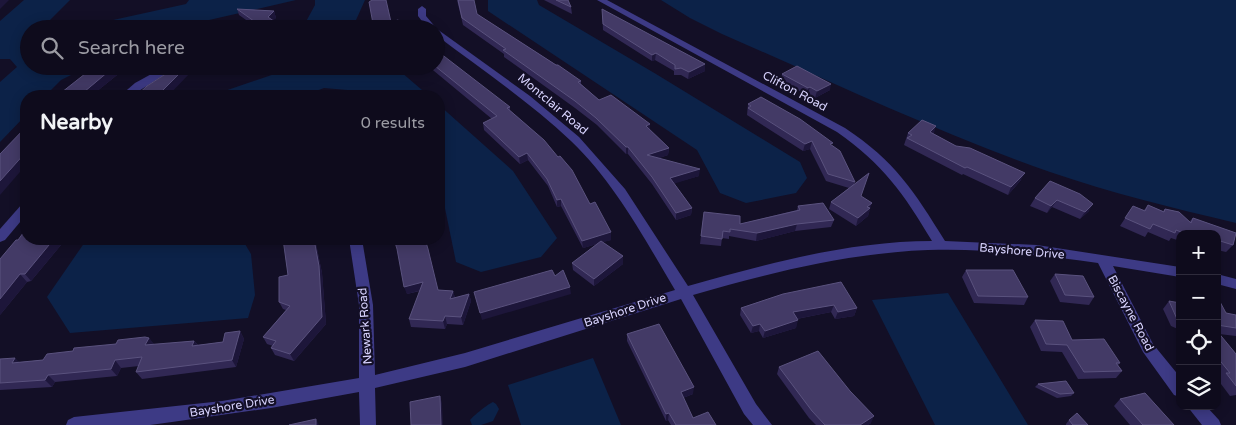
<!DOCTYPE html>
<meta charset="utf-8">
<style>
:root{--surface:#0e0b1c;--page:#1c1929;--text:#f1f3f6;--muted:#9b9ba3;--line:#2e2b3b}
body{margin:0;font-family:"Varela Round",sans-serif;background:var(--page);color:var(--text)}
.controls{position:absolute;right:15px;bottom:15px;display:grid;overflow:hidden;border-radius:10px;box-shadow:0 2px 12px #0003}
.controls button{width:45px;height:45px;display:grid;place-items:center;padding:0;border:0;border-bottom:1px solid var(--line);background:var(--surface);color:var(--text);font:25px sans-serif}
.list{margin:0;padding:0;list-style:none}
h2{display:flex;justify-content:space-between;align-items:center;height:65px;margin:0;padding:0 20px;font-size:21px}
h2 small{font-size:16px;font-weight:400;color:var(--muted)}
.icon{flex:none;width:28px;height:28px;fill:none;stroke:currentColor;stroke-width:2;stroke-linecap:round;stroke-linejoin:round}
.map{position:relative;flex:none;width:1236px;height:425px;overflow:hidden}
.search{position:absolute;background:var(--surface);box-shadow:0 2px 12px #0003;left:20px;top:20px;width:425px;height:55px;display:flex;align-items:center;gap:12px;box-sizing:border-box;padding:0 18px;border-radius:28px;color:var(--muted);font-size:19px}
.panel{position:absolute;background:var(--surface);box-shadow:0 2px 12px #0003;left:20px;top:90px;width:425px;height:155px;border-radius:20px}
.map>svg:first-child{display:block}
.water{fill:#0c2248}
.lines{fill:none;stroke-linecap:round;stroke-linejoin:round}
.minor{fill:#3d3a85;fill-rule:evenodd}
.wall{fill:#312854}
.shaded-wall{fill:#1d163a}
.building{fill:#433a66;stroke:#5a527e}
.labels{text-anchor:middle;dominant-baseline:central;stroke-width:4.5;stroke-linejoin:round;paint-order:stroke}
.street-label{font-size:12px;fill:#d9d4ff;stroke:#130f26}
</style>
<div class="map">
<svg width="1236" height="425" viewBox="0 0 1236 425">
<rect width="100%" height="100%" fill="#130f26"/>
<g class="water">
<path d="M 24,0 L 70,0 L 43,27 L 44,29 L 29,29 L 29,66 L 89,66 L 61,80 L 45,96 L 26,96 L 26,115 L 0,142 L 0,82 L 17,67 L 10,59 L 0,59 L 0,21 Z"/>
<path d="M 189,0 L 296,0 L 170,29 L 72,29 L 186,4 Z"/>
<path d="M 315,0 L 365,0 L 352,29 L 302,29 L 315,5 Z"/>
<path d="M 488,0 L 537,0 L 539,5 L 656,74 L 800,162 L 807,178 L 796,193 L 746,203 L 720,193 L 697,150 L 488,11 Z"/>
<path d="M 661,0 L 1236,0 L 1236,223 C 1173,208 1111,193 1050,172 C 938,133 830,81 722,34 L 690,18 Z"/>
<path d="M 298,66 L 394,66 L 429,96 L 353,96 L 347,90 L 324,88 L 303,96 L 210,96 Z"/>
<path d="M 439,105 L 513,171 L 557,238 L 541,257 L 481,272 L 456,262 L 439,179 Z"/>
<path d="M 87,239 L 242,239 L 251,254 L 255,295 L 248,318 L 70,333 L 47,297 Z"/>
<path d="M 948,293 L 1028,425 L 935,425 L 872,300 Z"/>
<path d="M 593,358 L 621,425 L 521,425 L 508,385 Z"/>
<path d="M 493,402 L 496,404 L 499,409 L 493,421 L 481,425 L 472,425 L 470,420 C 473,416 488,404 493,402 Z"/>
</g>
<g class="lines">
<g class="minor">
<path d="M 597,0 L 607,0 L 845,128 C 895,161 914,191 945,241 L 1037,245 L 1180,267 L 1180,277 L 1113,266 L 1153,344 L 1180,377 L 1180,397 L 1174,395 L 1143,352 L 1098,263 C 1042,255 985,248 928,250 C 848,253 769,273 693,295 L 756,404 L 772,425 L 753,425 L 744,414 L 681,299 L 465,367 L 375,388 L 376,425 L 360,425 L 359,392 L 271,408 L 172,422 L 150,425 L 66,425 L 68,420 L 74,417 L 222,401 L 359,378 L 359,305 L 349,239 L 362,239 L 373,305 L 375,375 L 465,353 L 675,290 C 644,238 615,183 571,141 C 530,102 481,69 436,35 L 436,29 L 428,29 L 418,16 L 418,9 L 422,6 L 426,9 L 426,16 L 437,29 L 530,96 L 579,137 L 625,189 L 688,286 C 766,264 849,241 932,241 C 904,194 883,164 837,132 Z"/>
<path d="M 166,66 L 178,66 L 131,96 L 120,96 L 135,83 Z"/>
<path d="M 26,203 L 26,215 L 5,240 L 0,242 L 0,229 L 22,204 Z"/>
<path d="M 1217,274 L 1236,279 L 1236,289 L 1217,284 Z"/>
<path d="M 1187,406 L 1206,406 L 1219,420 L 1221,425 L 1202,425 Z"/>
</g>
</g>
<g class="wall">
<path d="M 457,0 L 477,14 L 581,81 L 581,84 L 599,100 L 650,124 L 650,130 L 669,148 L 668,155 L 659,158 L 699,176 L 674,183 L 692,208 L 691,215 L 676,220 L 652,184 L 628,154 L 626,154 L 597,125 L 575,108 L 504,57 L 504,54 L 463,25 Z"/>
<path d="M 544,0 L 568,0 L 571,7 L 572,14 Z"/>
<path d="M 237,9 L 274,11 L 276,18 L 273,20 L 285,29 L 259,29 L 239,15 Z"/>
<path d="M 602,9 L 705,71 L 688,79 L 681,75 L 674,75 L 674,71 L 655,60 L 652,61 L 603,30 Z"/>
<path d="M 98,66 L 127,67 L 91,96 L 57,96 Z"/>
<path d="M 428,66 L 436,66 L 510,107 L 510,111 L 590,204 L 611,240 L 602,242 L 623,256 L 623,264 L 594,286 L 573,270 L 572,263 L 597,244 L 583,248 L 561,206 L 557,207 L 548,186 L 528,160 L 520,164 L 484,130 L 483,123 L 492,119 Z"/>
<path d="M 782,74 L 830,90 L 815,98 L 808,94 L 807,95 L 781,81 Z"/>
<path d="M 748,104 L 832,146 L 855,182 L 854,184 L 861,197 L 870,208 L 868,216 L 856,226 L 829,209 L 831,202 L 849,188 L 826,181 L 810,149 L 803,151 L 747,115 Z"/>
<path d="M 908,133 L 934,133 L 933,134 L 1021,180 L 1008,195 L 963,174 L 962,175 L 904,145 Z"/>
<path d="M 1050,181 L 1089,211 L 1080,219 L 1052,207 L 1047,213 L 1030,206 L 1035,198 Z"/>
<path d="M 1148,205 L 1163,211 L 1165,209 L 1179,212 L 1189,222 L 1193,218 L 1236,233 L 1233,245 L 1226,252 L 1217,250 L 1217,234 L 1180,234 L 1180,241 L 1171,238 L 1169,241 L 1148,232 L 1145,237 L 1120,226 L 1133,206 L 1144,210 Z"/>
<path d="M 798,206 L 834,220 L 831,227 L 795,231 L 756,241 L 729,236 L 729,239 L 722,238 L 721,246 L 700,244 L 704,212 L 740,224 L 797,210 Z"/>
<path d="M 26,239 L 62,239 L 59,242 L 61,245 L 31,281 L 27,282 L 0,315 L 18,240 Z"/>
<path d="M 276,239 L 315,239 L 322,273 L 326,324 L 294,361 L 275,355 L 271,348 L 273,346 L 267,344 L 263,337 L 286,310 L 283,309 L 279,302 L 288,275 L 284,242 L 278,244 Z"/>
<path d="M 397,249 L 438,290 L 453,291 L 455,298 L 469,294 L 471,301 L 463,325 L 447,324 L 445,329 L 411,327 L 409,319 L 420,291 L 407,294 Z"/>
<path d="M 966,270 L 1028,297 L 1024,305 L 974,303 L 962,277 Z"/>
<path d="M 1055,274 L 1094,297 L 1089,305 L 1060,302 L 1050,281 Z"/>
<path d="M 783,294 L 857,308 L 854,316 L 835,319 L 831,312 L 797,319 L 796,328 L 763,338 L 759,331 L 751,333 L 740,315 L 741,308 Z"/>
<path d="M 1217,300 L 1226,313 L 1236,315 L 1236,336 L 1219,334 L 1236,354 L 1236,395 L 1230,396 L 1218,380 L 1220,378 L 1217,374 Z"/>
<path d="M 1169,301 L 1180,303 L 1180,330 L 1171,326 L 1163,309 Z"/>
<path d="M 1035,320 L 1072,340 L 1120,363 L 1118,365 L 1122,371 L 1116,378 L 1078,379 L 1062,352 L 1041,351 L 1030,327 Z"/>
<path d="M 240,331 L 244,339 L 236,367 L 142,379 L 136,372 L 139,366 L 121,368 L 117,376 L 55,382 L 52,387 L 0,390 L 0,359 L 20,362 L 43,360 L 73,351 L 149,338 L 154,345 L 194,341 L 198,345 L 223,342 Z"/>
<path d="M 627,334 L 693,394 L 683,398 L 693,418 L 716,425 L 671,425 L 668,420 L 666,421 L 627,341 Z"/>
<path d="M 779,367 L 871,423 L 868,425 L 816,425 L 809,418 L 777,374 Z"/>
<path d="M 1038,384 L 1074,393 L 1071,396 L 1057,398 L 1035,387 Z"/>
<path d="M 1120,399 L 1174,425 L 1130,425 L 1114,406 Z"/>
<path d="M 1069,420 L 1088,425 L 1066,425 L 1066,424 Z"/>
</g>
<g class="shaded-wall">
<path d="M 0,0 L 9,0 L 0,9 Z"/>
<path d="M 274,11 L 276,18 L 270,23 L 268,17 Z"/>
<path d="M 656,53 L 655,60 L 652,61 L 652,55 Z"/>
<path d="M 705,64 L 705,71 L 688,79 L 689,72 Z"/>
<path d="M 115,66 L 127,67 L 91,96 L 87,96 L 84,92 Z"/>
<path d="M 187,66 L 190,73 L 168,96 L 157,96 Z"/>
<path d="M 831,84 L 830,90 L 815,98 L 817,91 Z"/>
<path d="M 810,87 L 808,94 L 807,95 L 808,88 Z"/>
<path d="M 82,92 L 84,96 L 77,96 Z"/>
<path d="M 650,124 L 650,131 L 646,126 Z"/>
<path d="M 936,126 L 934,133 L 927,139 L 930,132 Z"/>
<path d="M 812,141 L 810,149 L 803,151 L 805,144 Z"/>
<rect x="626" y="147" width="2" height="7"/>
<path d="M 669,148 L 668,155 L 647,162 L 647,155 Z"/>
<path d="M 26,152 L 26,165 L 0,195 L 0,181 Z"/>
<path d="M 527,153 L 528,160 L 520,164 L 519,157 Z"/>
<path d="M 700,169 L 699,176 L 670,185 L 670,178 Z"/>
<path d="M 1025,173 L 1021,180 L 1008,195 L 1011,187 Z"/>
<path d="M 561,199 L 561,206 L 557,207 L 557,200 Z"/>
<path d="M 1057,200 L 1052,207 L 1047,213 L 1051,206 Z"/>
<path d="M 872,203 L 868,216 L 856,226 L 858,218 L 867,207 Z"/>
<path d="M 1093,204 L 1089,211 L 1080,219 L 1085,212 Z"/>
<path d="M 692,208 L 691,215 L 676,220 L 676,213 Z"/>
<path d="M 797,224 L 795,231 L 756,241 L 757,233 Z"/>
<path d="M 611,232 L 611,240 L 583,248 L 582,241 Z"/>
<path d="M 52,239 L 62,239 L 59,242 L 61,245 L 31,281 L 25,274 Z"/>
<path d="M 276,239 L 285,239 L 286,241 L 278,244 Z"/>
<path d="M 314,239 L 315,239 L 322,273 L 326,324 L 294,361 L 290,354 Z"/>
<path d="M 623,256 L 623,264 L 594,286 L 594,279 Z"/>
<path d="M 20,274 L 27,282 L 0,315 L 0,299 Z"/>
<path d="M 423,282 L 425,289 L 407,294 L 404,287 Z"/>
<path d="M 570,287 L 571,294 L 482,320 L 480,313 Z"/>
<path d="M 453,291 L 455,298 L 450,299 Z"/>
<path d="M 469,294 L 471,301 L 463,325 L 461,317 Z"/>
<path d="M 834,305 L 831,312 L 791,320 L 793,312 Z"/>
<path d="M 857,308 L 854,316 L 835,319 L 838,312 Z"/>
<path d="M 445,316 L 447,324 L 445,329 L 443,321 Z"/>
<path d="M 798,320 L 796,328 L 763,338 L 765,331 Z"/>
<path d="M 760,324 L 759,331 L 751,333 L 753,326 Z"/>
<path d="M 240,331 L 244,339 L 236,367 L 232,360 Z"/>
<path d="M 149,338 L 155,345 L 145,345 Z"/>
<path d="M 194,341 L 200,348 L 192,346 Z"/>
<path d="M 15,358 L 22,365 L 12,363 Z"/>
<path d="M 115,360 L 121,368 L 117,376 L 111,369 Z"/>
<path d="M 48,375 L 55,382 L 52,387 L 45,380 Z"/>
<path d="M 694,387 L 693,394 L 680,399 L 681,392 Z"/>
<path d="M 440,396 L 442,403 L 443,425 L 441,425 Z"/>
<path d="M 669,413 L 668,420 L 666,421 L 666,414 Z"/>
<path d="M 874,416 L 871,423 L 868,425 L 860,425 Z"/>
<path d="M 316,419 L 319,425 L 316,425 Z"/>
</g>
<g class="building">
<path d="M 372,0 L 386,0 L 391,22 L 398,20 L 410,29 L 381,29 L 380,27 L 374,29 L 369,2 Z"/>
<path d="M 458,0 L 474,0 L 477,14 L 556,65 L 558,65 L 581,81 L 578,82 L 599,100 L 611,95 L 650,124 L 646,126 L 669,148 L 647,155 L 700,169 L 670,178 L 692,208 L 676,213 L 652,177 L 628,147 L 626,147 L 596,118 L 575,101 L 503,50 L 506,49 L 462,18 Z"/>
<path d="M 556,0 L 568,0 L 571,7 Z"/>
<path d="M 237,9 L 274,11 L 268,17 L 285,29 L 265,29 Z"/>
<path d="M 602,9 L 705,64 L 689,72 L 681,68 L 675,69 L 675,65 L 656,53 L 652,55 L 603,24 Z"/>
<path d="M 436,50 L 510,107 L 507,108 L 544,140 L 558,157 L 560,156 L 572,170 L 590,204 L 595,202 L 611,232 L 582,241 L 561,199 L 557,200 L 547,179 L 527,153 L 519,157 L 483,123 L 497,116 L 435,66 L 436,66 Z"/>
<path d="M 95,66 L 97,67 L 98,66 L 115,66 L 84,92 L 82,92 L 77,96 L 57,96 Z"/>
<path d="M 178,66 L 187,66 L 157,96 L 136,96 L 147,86 Z"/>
<path d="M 797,66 L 831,84 L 817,91 L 810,87 L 808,88 L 782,74 Z"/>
<path d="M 315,94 L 315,96 L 304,96 Z"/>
<path d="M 761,97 L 800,119 L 833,143 L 830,144 L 840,151 L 855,182 L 828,174 L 812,141 L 805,144 L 748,108 L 751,106 L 748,104 Z"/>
<path d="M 922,120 L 936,126 L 930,132 L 956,146 L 970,148 L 1025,173 L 1011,187 L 967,167 L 965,168 L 907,138 L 912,135 L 908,133 Z"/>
<path d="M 26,127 L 26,152 L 0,181 L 0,154 Z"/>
<path d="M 869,173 L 861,196 L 872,203 L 867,207 L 870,208 L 858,218 L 831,202 Z"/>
<path d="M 1050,181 L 1080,194 L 1093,204 L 1085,212 L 1057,200 L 1051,206 L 1035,198 Z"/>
<path d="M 823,203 L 834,220 L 797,224 L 757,233 L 730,229 L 730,232 L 723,231 L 722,239 L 701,236 L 704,212 L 740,216 L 740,224 L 800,210 L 798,206 Z"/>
<path d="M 1148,205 L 1164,212 L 1165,209 L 1179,212 L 1191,223 L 1193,218 L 1236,233 L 1233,245 L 1217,240 L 1217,234 L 1186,234 L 1176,230 L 1175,233 L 1153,224 L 1150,229 L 1125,218 L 1133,206 L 1145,211 Z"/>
<path d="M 26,229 L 26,239 L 54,239 L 25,274 L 20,274 L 0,299 L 0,259 L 16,240 L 18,240 Z"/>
<path d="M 283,239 L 314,239 L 319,266 L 322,317 L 290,354 L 271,348 L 276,341 L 263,337 L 290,306 L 279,302 L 279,277 L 288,275 Z"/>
<path d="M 394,239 L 425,239 L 428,249 L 438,290 L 453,291 L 450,299 L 469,294 L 461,317 L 445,316 L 443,321 L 409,319 L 423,282 L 404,287 L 397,249 Z"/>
<path d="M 601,241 L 623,256 L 594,279 L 572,263 Z"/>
<path d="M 552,270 L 555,276 L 563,270 L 570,287 L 480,313 L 474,292 Z"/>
<path d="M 966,270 L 1013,270 L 1028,297 L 978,296 Z"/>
<path d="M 1055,274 L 1083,276 L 1094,297 L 1065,295 Z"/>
<path d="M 841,282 L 857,308 L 838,312 L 834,305 L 793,312 L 798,320 L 765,331 L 760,324 L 753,326 L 741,308 L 783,294 Z"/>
<path d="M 1217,300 L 1219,300 L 1226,313 L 1236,315 L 1236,328 L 1217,325 Z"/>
<path d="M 1169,301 L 1180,303 L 1180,320 L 1177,319 Z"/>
<path d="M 1035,320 L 1063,321 L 1072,340 L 1104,339 L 1120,363 L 1116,363 L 1122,371 L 1084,372 L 1067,345 L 1046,344 Z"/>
<path d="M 659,324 L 694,387 L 681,392 L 693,418 L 708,412 L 716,425 L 676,425 L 669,413 L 666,414 L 627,334 Z"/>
<path d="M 240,331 L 232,360 L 136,372 L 142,357 L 115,360 L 111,369 L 48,375 L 45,380 L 0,383 L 0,359 L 15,358 L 12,363 L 43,360 L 47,354 L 73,351 L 74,348 L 116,344 L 118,340 L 145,337 L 149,338 L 145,345 L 194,341 L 192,346 L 223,342 L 225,333 Z"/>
<path d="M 1217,331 L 1236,354 L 1236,386 L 1226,373 L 1230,373 L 1217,357 Z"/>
<path d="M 818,351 L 850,391 L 874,416 L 860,425 L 825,425 L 812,411 L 779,367 Z"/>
<path d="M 1066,381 L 1074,393 L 1060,394 L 1038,384 Z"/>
<path d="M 1145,393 L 1174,425 L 1143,425 L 1120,399 Z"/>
<path d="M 440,396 L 441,425 L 411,425 L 410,402 Z"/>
<path d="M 1077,413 L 1088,425 L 1073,425 L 1069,420 Z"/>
<path d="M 316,419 L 316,425 L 289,425 Z"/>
</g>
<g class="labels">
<g class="street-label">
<text transform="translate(795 91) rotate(28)">Clifton Road</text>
<text transform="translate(553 104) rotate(40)">Montclair Road</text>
<text transform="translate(1022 251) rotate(5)">Bayshore Drive</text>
<text transform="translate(625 310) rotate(-18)">Bayshore Drive</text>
<text transform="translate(1131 313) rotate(62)">Biscayne Road</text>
<text transform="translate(365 326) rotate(-94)">Newark Road</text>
<text transform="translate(232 406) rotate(-9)">Bayshore Drive</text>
</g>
</g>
</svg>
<div class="controls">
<button>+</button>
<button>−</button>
<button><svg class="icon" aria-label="locate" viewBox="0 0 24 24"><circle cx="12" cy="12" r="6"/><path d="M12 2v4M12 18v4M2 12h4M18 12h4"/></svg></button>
<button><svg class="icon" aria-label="layers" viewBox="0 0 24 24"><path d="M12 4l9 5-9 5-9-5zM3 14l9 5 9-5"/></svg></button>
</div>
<div class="search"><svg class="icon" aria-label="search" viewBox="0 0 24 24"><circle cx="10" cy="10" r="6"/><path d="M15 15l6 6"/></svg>Search here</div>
<section class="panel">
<h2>Nearby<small>0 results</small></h2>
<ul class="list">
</ul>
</section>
</div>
